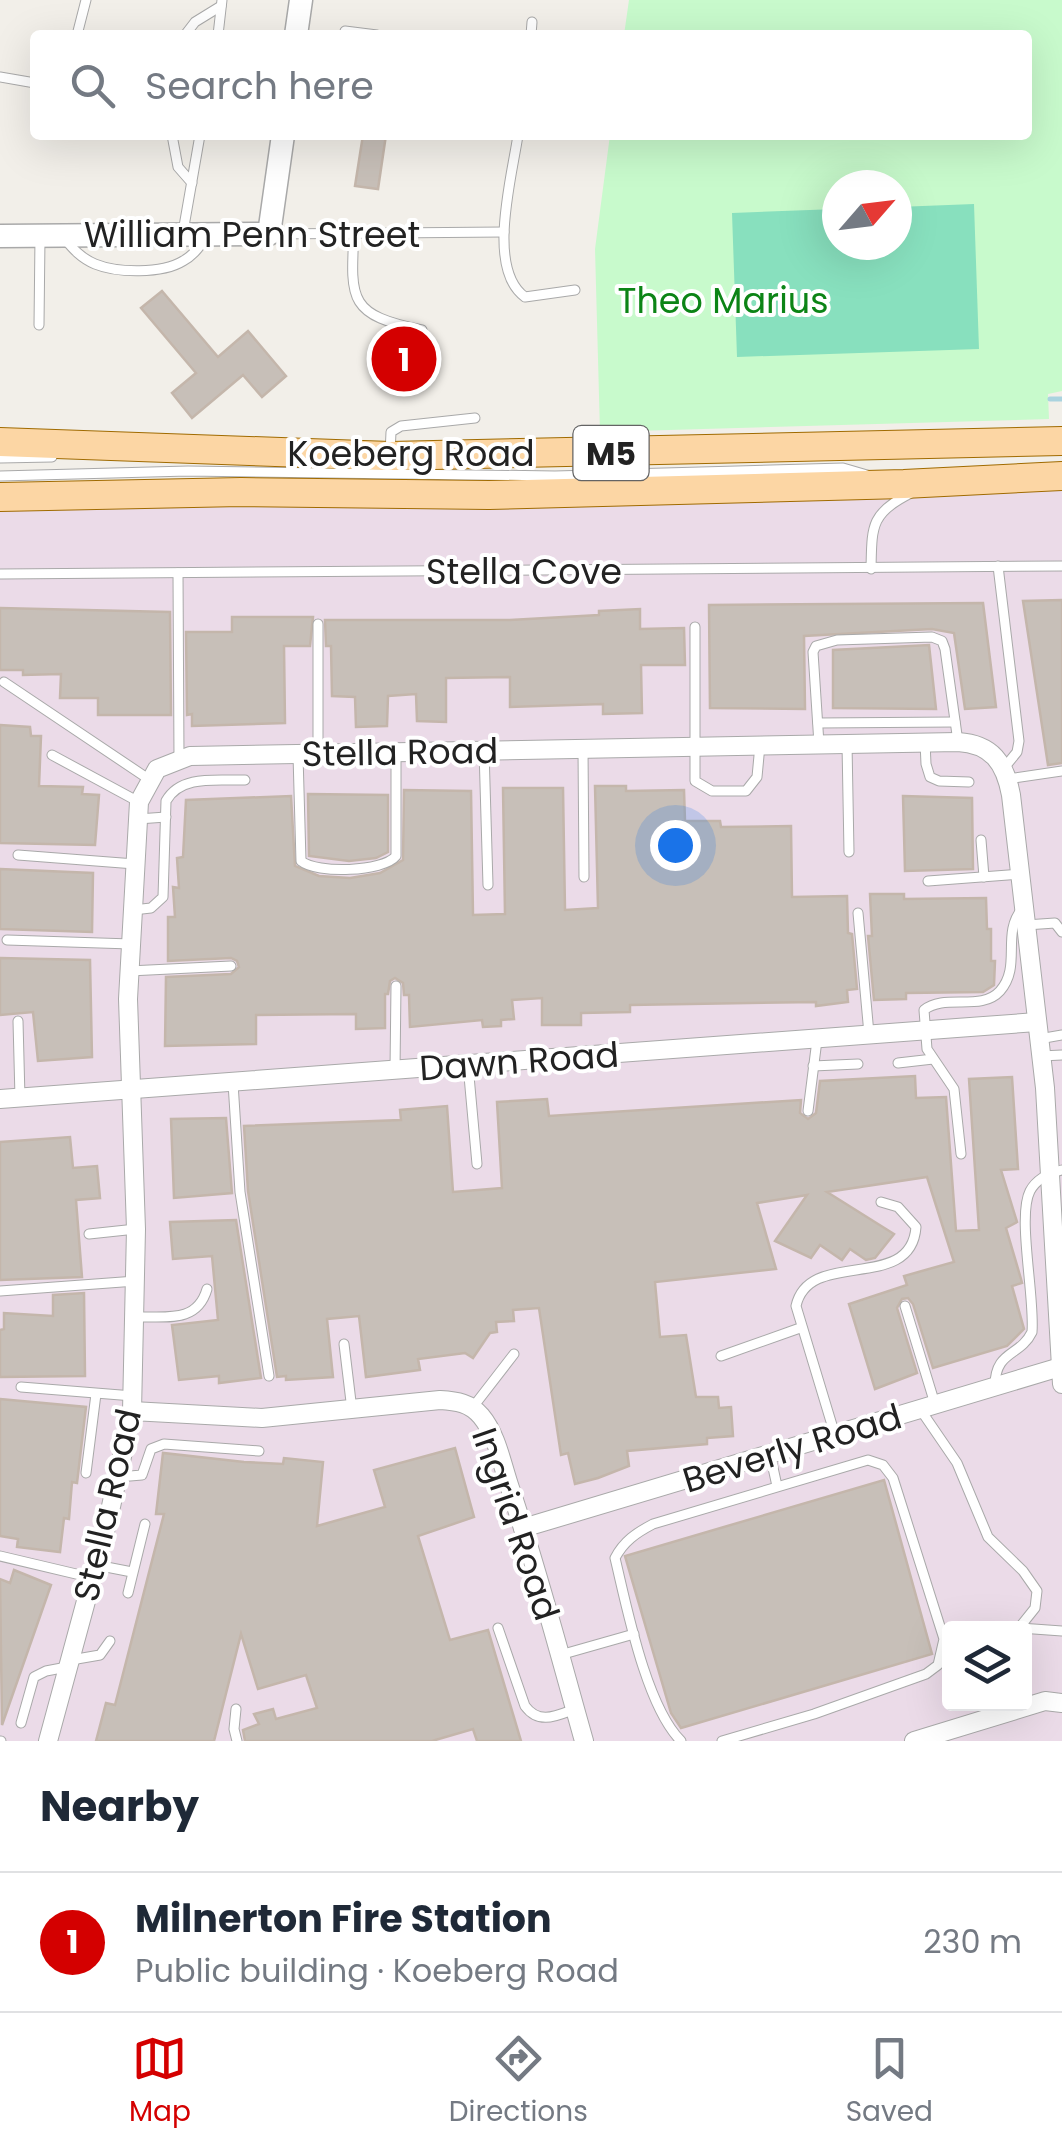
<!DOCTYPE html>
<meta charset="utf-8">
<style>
:root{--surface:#fff;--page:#f2f2f3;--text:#1f2937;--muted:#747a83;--line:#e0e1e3;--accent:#d40000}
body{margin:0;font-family:Poppins,sans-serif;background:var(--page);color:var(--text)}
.controls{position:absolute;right:30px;bottom:30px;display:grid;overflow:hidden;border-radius:10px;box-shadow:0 10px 40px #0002}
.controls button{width:90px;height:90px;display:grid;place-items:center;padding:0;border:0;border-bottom:2px solid var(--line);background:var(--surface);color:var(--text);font:50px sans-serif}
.compass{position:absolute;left:822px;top:170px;width:90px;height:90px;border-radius:50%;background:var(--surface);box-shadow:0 10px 40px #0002;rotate:62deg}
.you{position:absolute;left:675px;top:845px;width:35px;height:35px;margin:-25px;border:8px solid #fff;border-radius:50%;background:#1a73e8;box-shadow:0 0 0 15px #1a73e833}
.badge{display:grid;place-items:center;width:65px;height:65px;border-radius:50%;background:var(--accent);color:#fff;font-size:32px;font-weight:700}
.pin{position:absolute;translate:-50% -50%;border:5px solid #fff;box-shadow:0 2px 10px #0006}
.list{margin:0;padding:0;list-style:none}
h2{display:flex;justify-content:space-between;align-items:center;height:130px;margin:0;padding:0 40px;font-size:42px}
h2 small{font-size:32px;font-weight:400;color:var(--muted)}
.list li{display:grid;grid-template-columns:65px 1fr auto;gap:30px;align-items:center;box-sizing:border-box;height:140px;padding:0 40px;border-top:2px solid var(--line)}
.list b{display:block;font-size:38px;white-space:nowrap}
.list p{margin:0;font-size:32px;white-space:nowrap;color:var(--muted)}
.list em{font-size:32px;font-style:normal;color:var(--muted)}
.icon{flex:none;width:55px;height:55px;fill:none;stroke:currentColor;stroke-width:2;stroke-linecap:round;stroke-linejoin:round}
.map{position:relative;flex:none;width:1062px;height:1741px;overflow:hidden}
.search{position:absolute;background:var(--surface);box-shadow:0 10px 40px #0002;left:30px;right:30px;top:30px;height:110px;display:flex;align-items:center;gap:25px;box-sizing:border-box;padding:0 35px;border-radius:10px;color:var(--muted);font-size:38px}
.sheet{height:270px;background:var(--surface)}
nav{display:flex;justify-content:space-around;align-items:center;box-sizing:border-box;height:140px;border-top:2px solid var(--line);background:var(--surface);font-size:28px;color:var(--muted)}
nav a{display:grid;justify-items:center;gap:5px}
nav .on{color:var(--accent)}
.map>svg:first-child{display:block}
.industrial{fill:#ebdbe8;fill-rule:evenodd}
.park{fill:#c8facc;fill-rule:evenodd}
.pitch{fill:#88e0be}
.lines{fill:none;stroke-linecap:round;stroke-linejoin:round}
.stream{stroke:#aad3df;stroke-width:5}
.building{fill:#c7bfb8;stroke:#c4b6ab;stroke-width:2.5}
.service-casing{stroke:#a9a9a9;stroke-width:11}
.minor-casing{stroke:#a9a9a9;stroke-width:20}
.tertiary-casing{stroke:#a9a9a9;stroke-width:25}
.primary-casing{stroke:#a06b00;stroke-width:30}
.service{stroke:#fff;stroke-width:9}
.minor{stroke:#fff;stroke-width:18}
.tertiary{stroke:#fff;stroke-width:22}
.primary{stroke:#fcd6a4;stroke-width:28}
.labels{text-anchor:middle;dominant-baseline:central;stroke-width:8;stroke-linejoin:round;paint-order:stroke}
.shield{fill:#fff;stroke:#646464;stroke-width:2.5}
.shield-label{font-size:32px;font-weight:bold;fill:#222}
.street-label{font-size:35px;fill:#222;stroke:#fff}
.park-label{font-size:35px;fill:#0c8416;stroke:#fff}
</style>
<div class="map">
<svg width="1062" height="1741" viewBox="0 0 1062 1741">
<rect width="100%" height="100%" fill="#f2efe9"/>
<path class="industrial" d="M 1062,489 L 1062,1741 L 0,1741 L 0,508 ZM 950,1628 L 1024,1628 L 1024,1704 L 950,1704 Z"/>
<path class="park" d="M 629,0 L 1062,0 L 1062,391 L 1048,394 L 1049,419 L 600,432 L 595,249 L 610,135 L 1027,135 L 1027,35 L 624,35 ZM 837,185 L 897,185 L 897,245 L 837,245 Z"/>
<path class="pitch" d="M 974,204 L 979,349 L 737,357 L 732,213 L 837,209 L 837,245 L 897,245 L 897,207 Z"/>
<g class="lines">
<path class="stream" d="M 1050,399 L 1062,399"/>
</g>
<g class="building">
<path d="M 363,135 L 386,135 L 378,189 L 355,186 Z"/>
<path d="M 162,291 L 218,357 L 248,331 L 286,376 L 262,397 L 243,375 L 192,418 L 172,393 L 196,373 L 141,308 Z"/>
<path d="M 1062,600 L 1062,763 L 1048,765 L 1023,601 Z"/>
<path d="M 983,603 L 996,707 L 965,709 L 954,633 L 932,629 L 804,636 L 805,709 L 710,708 L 709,605 Z"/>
<path d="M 0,608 L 170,612 L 171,715 L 98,715 L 98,698 L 60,698 L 61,674 L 23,675 L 23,670 L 0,670 Z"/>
<path d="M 640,609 L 640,629 L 684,628 L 685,665 L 641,665 L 642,713 L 603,714 L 603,704 L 510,707 L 510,677 L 446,678 L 446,722 L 417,721 L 416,694 L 388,696 L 387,726 L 356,727 L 355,697 L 332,696 L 331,646 L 326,646 L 325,620 L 510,620 L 599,615 L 599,611 Z"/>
<path d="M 232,617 L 313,617 L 310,646 L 284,646 L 285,723 L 192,726 L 192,714 L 187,715 L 186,632 L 232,632 Z"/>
<path d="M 929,645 L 936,709 L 833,708 L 833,650 Z"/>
<path d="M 0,725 L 30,727 L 31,736 L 41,736 L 39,786 L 83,787 L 82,794 L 99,795 L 95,845 L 0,843 Z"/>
<path d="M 595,786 L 626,786 L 626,791 L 684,790 L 685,821 L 720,821 L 721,827 L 791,826 L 792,897 L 847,896 L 848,933 L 852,934 L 857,989 L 847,990 L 848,1002 L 816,1006 L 816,1002 L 630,1005 L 630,1012 L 581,1013 L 581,1025 L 542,1025 L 542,998 L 512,1000 L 514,1019 L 501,1020 L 501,1026 L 483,1027 L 482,1020 L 410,1027 L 409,995 L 404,995 L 403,983 L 395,978 L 390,981 L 388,994 L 385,994 L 385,1028 L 356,1029 L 356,1014 L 256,1015 L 256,1044 L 165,1046 L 166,977 L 231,974 L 239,967 L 237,961 L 231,958 L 168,961 L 168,917 L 175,917 L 173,887 L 179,888 L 177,858 L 183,857 L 186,800 L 291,796 L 295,866 L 319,876 L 350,878 L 380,873 L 403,860 L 404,790 L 471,791 L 473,915 L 505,914 L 503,788 L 563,788 L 565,910 L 598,908 Z"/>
<path d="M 308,794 L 388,795 L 388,852 L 376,858 L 349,861 L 309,856 Z"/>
<path d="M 903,796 L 972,798 L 973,869 L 905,871 Z"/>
<path d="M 0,869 L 93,873 L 92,932 L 0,929 Z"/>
<path d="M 870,894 L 904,894 L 904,899 L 986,898 L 987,929 L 991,929 L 991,961 L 995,961 L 994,985 L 983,992 L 906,993 L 906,999 L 874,1000 L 868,936 L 872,936 Z"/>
<path d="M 0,958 L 90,960 L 92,1057 L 38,1061 L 33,1012 L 0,1015 Z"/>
<path d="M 915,1076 L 916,1098 L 946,1097 L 956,1231 L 979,1230 L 969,1079 L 1012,1077 L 1018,1169 L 1001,1170 L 1017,1222 L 1006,1228 L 1021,1279 L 1022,1283 L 1012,1286 L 1024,1329 L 1007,1346 L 933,1368 L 913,1304 L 908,1298 L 902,1299 L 897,1308 L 917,1373 L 875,1389 L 849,1304 L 907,1285 L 904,1276 L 954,1262 L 927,1177 L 827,1192 L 894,1234 L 875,1258 L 866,1260 L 850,1249 L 842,1260 L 820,1245 L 811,1258 L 775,1241 L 807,1195 L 757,1203 L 776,1269 L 655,1282 L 660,1337 L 686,1335 L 696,1397 L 718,1397 L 719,1408 L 731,1407 L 733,1436 L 707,1438 L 707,1444 L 627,1451 L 629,1466 L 598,1478 L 575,1484 L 568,1453 L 561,1455 L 539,1308 L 513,1310 L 514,1321 L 496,1322 L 497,1332 L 490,1333 L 473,1358 L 465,1353 L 418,1359 L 420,1370 L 366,1377 L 359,1316 L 327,1319 L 333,1377 L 286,1380 L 286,1376 L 277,1377 L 248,1191 L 244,1126 L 401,1120 L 400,1110 L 447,1106 L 453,1192 L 502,1188 L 497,1102 L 547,1099 L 549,1116 L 801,1100 L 800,1113 L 808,1119 L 816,1113 L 820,1081 Z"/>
<path d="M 226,1118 L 232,1193 L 174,1198 L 171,1119 Z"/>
<path d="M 70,1137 L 73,1168 L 97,1166 L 100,1198 L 76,1200 L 82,1277 L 0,1280 L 0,1142 Z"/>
<path d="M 236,1220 L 261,1378 L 219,1383 L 219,1376 L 179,1380 L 172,1325 L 218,1320 L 212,1256 L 173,1259 L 170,1222 Z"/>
<path d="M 84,1293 L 85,1376 L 0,1377 L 0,1330 L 4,1329 L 4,1313 L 53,1316 L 53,1295 Z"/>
<path d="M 0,1399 L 86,1407 L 77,1483 L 72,1482 L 69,1519 L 64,1518 L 60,1552 L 17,1547 L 18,1539 L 0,1536 Z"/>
<path d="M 455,1448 L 474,1517 L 418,1536 L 450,1640 L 488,1630 L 521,1741 L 477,1741 L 473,1729 L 432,1741 L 245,1741 L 243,1730 L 259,1724 L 254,1714 L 273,1709 L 276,1719 L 317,1708 L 306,1675 L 258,1689 L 241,1634 L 214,1741 L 96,1741 L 106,1703 L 115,1705 L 164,1514 L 156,1514 L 163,1453 L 244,1462 L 283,1464 L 284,1458 L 323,1462 L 317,1526 L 385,1507 L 374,1470 Z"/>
<path d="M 884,1480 L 932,1654 L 681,1728 L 671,1713 L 625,1556 Z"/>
<path d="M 14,1570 L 51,1585 L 2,1725 L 0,1579 L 10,1583 Z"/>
</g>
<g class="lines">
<g class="service-casing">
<g id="service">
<path d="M 345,31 L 377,35"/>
<path d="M 77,35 L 86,0"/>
<path d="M 185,35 L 195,22 L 221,6"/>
<path d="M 218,35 L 222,0"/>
<path d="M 531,35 L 532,22"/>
<path d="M 0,77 L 35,83"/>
<path d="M 172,135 L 178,167 L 192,183"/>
<path d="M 518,135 C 512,177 486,269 525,297 L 575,290"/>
<path d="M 183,232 L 200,135"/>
<path d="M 354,233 C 350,302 350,315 422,330"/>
<path d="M 272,234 L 504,232"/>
<path d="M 64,238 C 73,249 81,258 95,264 C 117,273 162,274 183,261 C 193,256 199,247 206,238"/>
<path d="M 39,325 L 40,238"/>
<path d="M 390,454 L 391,432 L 401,426 L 475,418"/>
<path d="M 0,458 L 52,457"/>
<path d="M 0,476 L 188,471 L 555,476 L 843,468 L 867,475"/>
<path d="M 998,566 L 1019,741 L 1017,752 L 1004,768"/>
<path d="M 871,569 C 872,527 870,513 911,493"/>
<path d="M 178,573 L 179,759"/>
<path d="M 1,574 L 1062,566"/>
<path d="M 318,624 L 318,754"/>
<path d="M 695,627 L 695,781 L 712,791 L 746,791 L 757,777 L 760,745"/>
<path d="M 4,682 L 150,780"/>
<path d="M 818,723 L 955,722"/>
<path d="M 925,742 L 926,764 L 930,777 L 939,781 L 969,782"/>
<path d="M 819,744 L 813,652 L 816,646 L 837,640 L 932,637 L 942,641 L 945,649 L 958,742"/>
<path d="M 847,744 L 849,852"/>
<path d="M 583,748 L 584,877"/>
<path d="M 484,750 L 488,885"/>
<path d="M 52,755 L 139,802"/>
<path d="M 298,755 L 301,861 C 317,874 383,872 396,856 L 396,752"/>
<path d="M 1008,779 L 1062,771"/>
<path d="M 138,819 L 166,817"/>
<path d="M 981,840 L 984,877"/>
<path d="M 18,855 L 135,864"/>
<path d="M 928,881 L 1020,874"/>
<path d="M 133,910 L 151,908 L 163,897 L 166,801 C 181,774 218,781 245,780"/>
<path d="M 858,913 L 869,1034"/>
<path d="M 1026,925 L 1055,923 L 1062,932"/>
<path d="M 7,940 L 131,944"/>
<path d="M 129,971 L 231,966"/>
<path d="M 18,1021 L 20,1098"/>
<path d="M 1039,1039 L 1062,1035"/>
<path d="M 1041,1056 L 1062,1055"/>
<path d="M 898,1063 L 933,1059"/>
<path d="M 468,1065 L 477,1164"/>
<path d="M 813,1066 L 858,1064"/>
<path d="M 395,1069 L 396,986"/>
<path d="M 233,1083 L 240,1192 L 269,1376"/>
<path d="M 808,1111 L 817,1040"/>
<path d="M 961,1154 L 954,1089 L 927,1049 L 924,1010 C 945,993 981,1012 1000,991 C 1022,966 1001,934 1022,909"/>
<path d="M 89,1234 L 136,1229"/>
<path d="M 0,1291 L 136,1281"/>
<path d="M 905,1306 L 935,1404"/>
<path d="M 135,1317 C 165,1316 197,1324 207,1289"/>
<path d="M 344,1344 L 352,1410"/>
<path d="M 721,1356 L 800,1328"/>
<path d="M 995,1386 C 995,1350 1020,1357 1032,1332 C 1035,1297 1017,1216 1030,1191 C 1037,1178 1049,1173 1062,1170"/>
<path d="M 21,1387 L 133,1396"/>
<path d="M 473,1407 L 514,1354"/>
<path d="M 920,1409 L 957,1463 L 988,1537 L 1023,1571 L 1037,1591 L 1035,1608 L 1019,1628"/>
<path d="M 835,1435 L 796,1306 C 809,1247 911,1294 916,1227 L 898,1207 L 881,1202"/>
<path d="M 770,1454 L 777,1486"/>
<path d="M 86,1473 L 96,1394"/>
<path d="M 118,1477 L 142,1475 L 151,1449 L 164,1444 L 259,1451"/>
<path d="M 0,1556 L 93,1578"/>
<path d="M 96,1565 L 132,1572"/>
<path d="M 128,1593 L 145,1524"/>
<path d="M 498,1628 L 525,1706 C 539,1725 556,1716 575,1709"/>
<path d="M 1020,1628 L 1062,1631"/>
<path d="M 560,1655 L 634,1634"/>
<path d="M 71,1660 L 100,1655 L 110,1641"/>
<path d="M 236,1709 L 234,1729 L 237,1741"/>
<path d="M 21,1723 L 34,1677 L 46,1671 L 67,1667"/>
<path d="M 0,1741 L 1,1741"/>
<path d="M 681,1741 C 646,1706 627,1608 615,1558 C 624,1541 636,1533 653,1524 L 868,1460 L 883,1465 L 893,1478 L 944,1639 L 938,1665 L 926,1674 L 814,1714 L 722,1741"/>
</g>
</g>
<g class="minor-casing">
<g id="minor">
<path d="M 0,1099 L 1037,1022"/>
<path d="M 132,1411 L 262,1418 L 440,1400 C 457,1401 470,1403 481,1416 C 497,1435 502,1465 510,1488 C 538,1571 560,1656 584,1741"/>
<path d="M 523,1528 L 1060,1367"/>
<path d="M 48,1741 L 108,1520 L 132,1411 L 136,1229 L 128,999 L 139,802 L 157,769 L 190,756 L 958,742 C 992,744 1005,763 1011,795 L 1045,1088 L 1062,1384"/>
<path d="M 914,1741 L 1045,1701 L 1062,1703"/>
</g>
</g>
<g class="tertiary-casing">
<g id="tertiary">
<path d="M 296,35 L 301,0"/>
<path d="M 0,236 L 269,234 L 283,135"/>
</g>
</g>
<g class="primary-casing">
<g id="primary">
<path d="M 0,442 L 390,456 L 1062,441"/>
<path d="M 0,497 L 241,492 L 489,495 L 904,484 L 1062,476"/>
</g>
</g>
<use href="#service" class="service"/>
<use href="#minor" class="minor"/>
<use href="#tertiary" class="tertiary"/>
<use href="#primary" class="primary"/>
</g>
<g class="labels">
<rect class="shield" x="573.5" y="426" width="75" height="54" rx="8"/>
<g class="shield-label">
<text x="611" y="453">M5</text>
</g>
<g class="street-label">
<text x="252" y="234">William Penn Street</text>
<text x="411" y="453">Koeberg Road</text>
<text x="524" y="571">Stella Cove</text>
<text transform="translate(400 752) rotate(-1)">Stella Road</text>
<text transform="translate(519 1061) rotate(-4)">Dawn Road</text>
<text transform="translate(792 1448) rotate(-17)">Beverly Road</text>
<text transform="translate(107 1505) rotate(-77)">Stella Road</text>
<text transform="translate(516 1524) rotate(71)">Ingrid Road</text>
</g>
<g class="park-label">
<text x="723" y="300">Theo Marius</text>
</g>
</g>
</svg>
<div class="controls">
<button><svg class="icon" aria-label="layers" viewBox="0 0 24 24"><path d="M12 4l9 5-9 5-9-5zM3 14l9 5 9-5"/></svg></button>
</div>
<svg class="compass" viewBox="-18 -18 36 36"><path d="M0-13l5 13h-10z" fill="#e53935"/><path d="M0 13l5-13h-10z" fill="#747a83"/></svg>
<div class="you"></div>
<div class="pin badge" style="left:404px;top:359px">1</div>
<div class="search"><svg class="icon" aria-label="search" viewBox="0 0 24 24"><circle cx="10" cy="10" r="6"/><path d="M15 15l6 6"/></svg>Search here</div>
</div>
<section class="sheet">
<h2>Nearby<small></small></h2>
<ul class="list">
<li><span class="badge">1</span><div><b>Milnerton Fire Station</b><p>Public building · Koeberg Road</p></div><em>230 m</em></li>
</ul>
</section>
<nav>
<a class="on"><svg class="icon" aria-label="map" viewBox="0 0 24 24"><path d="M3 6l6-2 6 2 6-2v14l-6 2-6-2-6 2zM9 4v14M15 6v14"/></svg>Map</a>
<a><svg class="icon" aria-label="directions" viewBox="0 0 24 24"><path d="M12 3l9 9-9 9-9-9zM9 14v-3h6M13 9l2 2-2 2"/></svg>Directions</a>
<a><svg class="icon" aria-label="saved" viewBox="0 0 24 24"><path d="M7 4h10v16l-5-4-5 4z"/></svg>Saved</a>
</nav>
